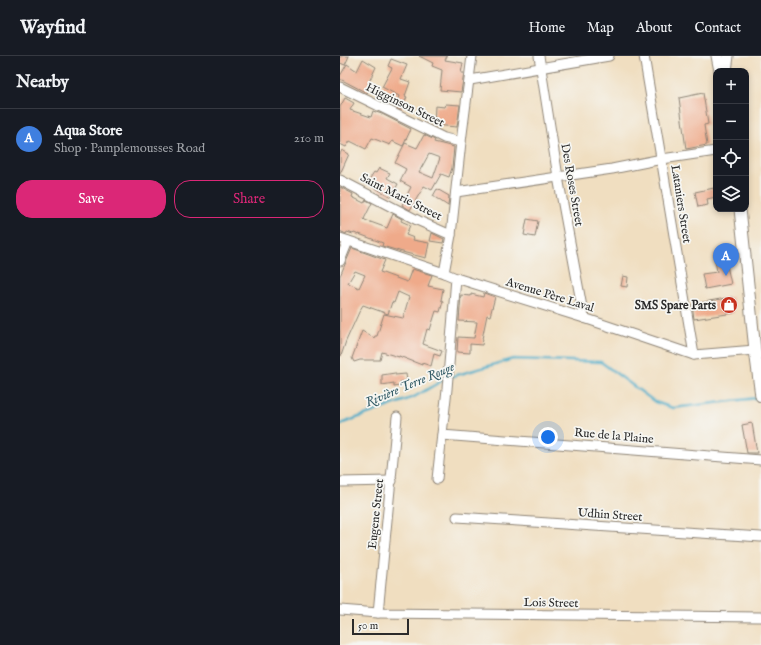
<!DOCTYPE html>
<meta charset="utf-8">
<style>
:root{--surface:#171b24;--page:#242831;--text:#f1f3f6;--muted:#9ea1a6;--line:#363941;--accent:#db2777}
body{margin:0;font-family:"IM FELL English",serif;background:var(--page);color:var(--text)}
.controls{position:absolute;right:12px;top:12px;display:grid;overflow:hidden;border-radius:8px;box-shadow:0 2px 6px #0003}
.controls button{width:36px;height:36px;display:grid;place-items:center;padding:0;border:0;border-bottom:1px solid var(--line);background:var(--surface);color:var(--text);font:20px sans-serif}
.scale{position:absolute;left:12px;bottom:10px;width:57px;box-sizing:border-box;padding-left:4px;border:2px solid #2b2b2b;border-top:0;font-size:11px;line-height:14px;white-space:nowrap;color:#2b2b2b;-webkit-text-stroke:3px #f6f6f2;paint-order:stroke}
.you{position:absolute;left:208px;top:381px;width:14px;height:14px;margin:-10px;border:3px solid #fff;border-radius:50%;background:#1a73e8;box-shadow:0 0 0 6px #1a73e833}
.badge{display:grid;place-items:center;width:26px;height:26px;border-radius:50%;background:var(--accent);color:#fff;font-size:13px;font-weight:700}
.pin{position:absolute;translate:-50% -33px;filter:drop-shadow(0 1px 2px #0008)}
.pin::after{content:'';position:absolute;top:21px;width:14px;height:12px;background:inherit;clip-path:polygon(0 0,100% 0,50% 100%)}
.list{margin:0;padding:0;list-style:none}
h2{display:flex;justify-content:space-between;align-items:center;height:52px;margin:0;padding:0 16px;font-size:17px}
h2 small{font-size:13px;font-weight:400;color:var(--muted)}
.list li{display:grid;grid-template-columns:26px 1fr auto;gap:12px;align-items:center;box-sizing:border-box;height:60px;padding:0 16px;border-top:1px solid var(--line)}
.list b{display:block;font-size:15px;white-space:nowrap}
.list p{margin:0;font-size:13px;white-space:nowrap;color:var(--muted)}
.list em{font-size:13px;font-style:normal;color:var(--muted)}
.actions{display:flex;gap:8px;padding:12px 16px}
.actions a{flex:1;padding:9px 0;border:1px solid var(--accent);border-radius:16px;text-align:center;font-size:14px;color:var(--accent)}
.actions .main{background:var(--accent);color:#fff}
.icon{flex:none;width:22px;height:22px;fill:none;stroke:currentColor;stroke-width:2;stroke-linecap:round;stroke-linejoin:round}
.map{position:relative;flex:none;width:421px;height:589px;overflow:hidden}
header{display:flex;align-items:center;gap:24px;box-sizing:border-box;height:56px;padding:0 20px;background:var(--surface);border-bottom:1px solid var(--line)}
header strong{font-size:19px}
nav{display:flex;gap:22px;margin-inline-start:auto;font-size:14px}
main{display:flex}
aside{flex:1;background:var(--surface)}
.map>svg:first-child{display:block}
.lines{fill:none;stroke-linecap:round;stroke-linejoin:round}
.stream{stroke:#48abc7;stroke-width:2.5}
.building{fill:#efaa8a;fill-rule:evenodd}
.minor-casing{stroke:#8e8476;stroke-width:11}
.major-casing{stroke:#8e8476;stroke-width:13}
.minor{stroke:#fff;stroke-width:9}
.major{stroke:#fff;stroke-width:11}
.labels{text-anchor:middle;dominant-baseline:central;stroke-width:3.5;stroke-linejoin:round;paint-order:stroke}
.street-label{font-size:12px;fill:#2b2b2b;stroke:#f6f6f2}
.poi-label{font-size:12px;font-weight:bold;fill:#2b2b2b;stroke:#f6f6f2;text-anchor:end}
.water-label{font-size:13px;font-style:italic;fill:#375e69;stroke:#f6f6f2}
</style>
<header>
<strong>Wayfind</strong>
<nav><a>Home</a><a>Map</a><a>About</a><a>Contact</a></nav>
</header>
<main>
<aside>
<h2>Nearby<small></small></h2>
<ul class="list">
<li><span class="badge" style="background:#3f7fe0">A</span><div><b>Aqua Store</b><p>Shop · Pamplemousses Road</p></div><em>210 m</em></li>
</ul>
<div class="actions"><a class="main">Save</a><a>Share</a></div>
</aside>
<div class="map">
<svg width="421" height="589" viewBox="0 0 421 589">
<rect width="100%" height="100%" fill="#f6f6f2"/>
<filter id="ink" filterUnits="userSpaceOnUse"><feTurbulence type="fractalNoise" baseFrequency=".025" numOctaves="2"/><feDisplacementMap in="SourceGraphic" scale="8" xChannelSelector="R" yChannelSelector="G"/><feConvolveMatrix kernelMatrix="1 2 1 2 8 2 1 2 1" color-interpolation-filters="sRGB"/></filter>
<filter id="wash" filterUnits="userSpaceOnUse"><feTurbulence type="fractalNoise" baseFrequency=".012" numOctaves="4" result="noise"/><feDisplacementMap in="SourceGraphic" scale="16" xChannelSelector="R" yChannelSelector="G"/><feGaussianBlur stdDeviation="0.9" result="paint"/><feColorMatrix in="noise" values="0 0 0 0 0 0 0 0 0 0 0 0 0 0 0 0 0 1.4 0 .05"/><feComposite in="paint" operator="in"/></filter>
<g filter="url(#wash)">
<rect width="100%" height="100%" fill="#f0dec0"/>
<g class="lines">
<g class="stream">
<path d="M 110,321 L 173,303 L 261,306 L 315,346 L 333,352 L 417,342"/>
<path d="M 0,369 L 3,367 L 74,341 L 105,323"/>
</g>
</g>
<g id="blocks">
<g class="building">
<path d="M 0,0 L 9,0 L 5,9 L 0,7 Z"/>
<path d="M 79,0 L 107,0 L 105,4 L 123,7 L 121,17 L 124,17 L 121,36 L 100,34 L 102,14 L 92,10 L 93,7 Z"/>
<path d="M 23,3 L 36,11 L 28,28 L 31,30 L 27,37 L 0,23 L 0,20 L 7,8 L 17,15 Z"/>
<path d="M 51,3 L 67,9 L 61,23 L 70,26 L 65,40 L 67,41 L 61,54 L 55,51 L 59,40 L 42,31 L 52,12 L 48,10 Z"/>
<path d="M 363,37 L 368,68 L 364,69 L 367,89 L 346,93 L 339,42 Z"/>
<path d="M 5,42 L 14,47 L 10,54 L 31,61 L 33,55 L 42,58 L 71,73 L 63,90 L 52,85 L 50,89 L 32,82 L 26,93 L 10,85 L 6,91 L 0,88 L 0,51 Z"/>
<path d="M 106,48 L 120,49 L 117,71 L 94,69 L 95,50 L 105,51 Z"/>
<path d="M 84,79 L 95,84 L 94,86 L 114,91 L 112,112 L 109,121 L 101,118 L 92,134 L 84,130 L 70,154 L 62,149 L 71,131 L 60,125 L 66,113 L 55,107 L 65,87 L 77,92 ZM 89,98 L 100,102 L 93,122 L 79,116 Z"/>
<path d="M 2,94 L 9,98 L 0,118 L 0,98 Z"/>
<path d="M 39,112 L 50,117 L 47,122 L 58,128 L 51,141 L 27,127 L 34,116 L 36,117 Z"/>
<path d="M 0,131 L 13,138 L 12,141 L 24,147 L 26,144 L 32,147 L 24,163 L 25,164 L 47,172 L 53,158 L 62,163 L 61,165 L 70,169 L 66,179 L 74,182 L 73,184 L 89,187 L 86,202 L 66,197 L 42,190 L 43,187 L 19,178 L 19,179 L 14,177 L 13,178 L 7,176 L 6,178 L 0,175 Z"/>
<path d="M 374,132 L 376,141 L 367,143 L 368,149 L 358,151 L 355,136 Z"/>
<path d="M 97,133 L 109,140 L 108,150 L 93,140 Z"/>
<path d="M 187,163 L 198,165 L 195,181 L 184,179 Z"/>
<path d="M 92,177 L 104,183 L 103,187 L 90,185 Z"/>
<path d="M 12,192 L 45,204 L 40,216 L 67,226 L 72,213 L 92,219 L 88,230 L 103,233 L 101,244 L 103,245 L 100,256 L 96,255 L 90,274 L 87,273 L 83,288 L 102,295 L 100,300 L 94,298 L 91,310 L 82,307 L 82,309 L 59,300 L 59,301 L 42,296 L 40,304 L 20,304 L 14,306 L 12,302 L 22,275 L 34,282 L 35,280 L 37,280 L 44,258 L 63,262 L 69,241 L 58,236 L 54,247 L 52,246 L 48,258 L 23,249 L 20,254 L 6,285 L 1,300 L 0,300 L 0,220 ZM 15,215 L 25,219 L 19,232 L 8,227 Z"/>
<path d="M 389,195 L 391,204 L 386,205 L 391,228 L 365,233 L 362,218 L 377,216 L 374,198 Z"/>
<path d="M 283,220 L 288,221 L 287,231 L 281,230 Z"/>
<path d="M 144,237 L 155,241 L 150,260 L 147,259 L 142,283 L 143,283 L 142,289 L 130,288 L 130,297 L 117,296 L 118,281 L 134,282 L 137,266 L 119,265 L 121,239 L 131,240 L 131,238 L 143,241 Z"/>
<path d="M 392,241 L 394,257 L 354,263 L 352,248 Z"/>
<path d="M 55,317 L 55,319 L 66,318 L 67,325 L 60,326 L 61,330 L 54,331 L 54,327 L 42,329 L 42,319 Z"/>
<path d="M 412,367 L 417,397 L 407,397 L 402,369 Z"/>
</g>
</g>
</g>
<g filter="url(#ink)">
<use href="#blocks" fill-opacity="0" stroke="#8e8476" stroke-width="1"/>
<g class="lines">
<g class="minor-casing">
<g id="minor">
<path d="M 199,0 L 218,121 L 244,262"/>
<path d="M 304,0 L 354,299"/>
<path d="M 130,24 L 269,0"/>
<path d="M 0,31 L 104,82 L 121,86"/>
<path d="M 0,124 L 79,165 L 111,179"/>
<path d="M 116,136 L 272,113 L 322,103 L 376,95"/>
<path d="M 0,182 L 104,217 L 116,222 L 244,262 L 354,299 L 415,294"/>
<path d="M 0,205 L 8,185"/>
<path d="M 104,217 L 111,179 L 121,86 L 132,0"/>
<path d="M 102,379 L 421,404"/>
<path d="M 97,423 L 107,333 L 116,222"/>
<path d="M 0,426 L 52,425"/>
<path d="M 117,461 L 421,481"/>
<path d="M 0,554 L 38,557 L 421,561"/>
<path d="M 38,557 L 57,361"/>
</g>
</g>
<g class="major-casing">
<g id="major">
<path d="M 377,0 L 380,15"/>
<path d="M 386,15 L 388,0"/>
<path d="M 400,153 L 415,294 L 421,340"/>
</g>
</g>
<use href="#minor" class="minor"/>
<use href="#major" class="major"/>
</g>
</g>
<defs>
<g id="shop-disc" transform="scale(0.9)"><circle r="9.5" fill="#c8321e" stroke="#f6f6f2"/><path d="M-5-2.5h2.3a2.7 3.5 0 0 1 5.4 0H5L5.5 6h-11ZM-1.5-2.5h3a1.5 2.3 0 0 0-3 0Z" fill="#fff"/></g>
</defs>
<g fill-rule="evenodd">
<use href="#shop-disc" x="389" y="249"/>
</g>
<g class="labels">
<g class="street-label">
<text transform="translate(65 49) rotate(26)">Higginson Street</text>
<text transform="translate(232 129) rotate(80)">Des Roses Street</text>
<text transform="translate(61 141) rotate(27)">Saint Marie Street</text>
<text transform="translate(341 148) rotate(81)">Lataniers Street</text>
<text transform="translate(210 239) rotate(17)">Avenue Père Laval</text>
<text transform="translate(274 380) rotate(5)">Rue de la Plaine</text>
<text transform="translate(36 458) rotate(-84)">Eugene Street</text>
<text transform="translate(270 459) rotate(4)">Udhin Street</text>
<text transform="translate(211 547) rotate(1)">Lois Street</text>
</g>
<g class="poi-label">
<text x="376" y="249">SMS Spare Parts</text>
</g>
<g class="water-label">
<text transform="translate(70 329) rotate(-23)">Rivière Terre Rouge</text>
</g>
</g>
</svg>
<div class="controls">
<button>+</button>
<button>−</button>
<button><svg class="icon" aria-label="locate" viewBox="0 0 24 24"><circle cx="12" cy="12" r="6"/><path d="M12 2v4M12 18v4M2 12h4M18 12h4"/></svg></button>
<button><svg class="icon" aria-label="layers" viewBox="0 0 24 24"><path d="M12 4l9 5-9 5-9-5zM3 14l9 5 9-5"/></svg></button>
</div>
<div class="scale">50 m</div>
<div class="you"></div>
<div class="pin badge" style="left:386px;top:220px;background:#3f7fe0">A</div>
</div>
</main>
